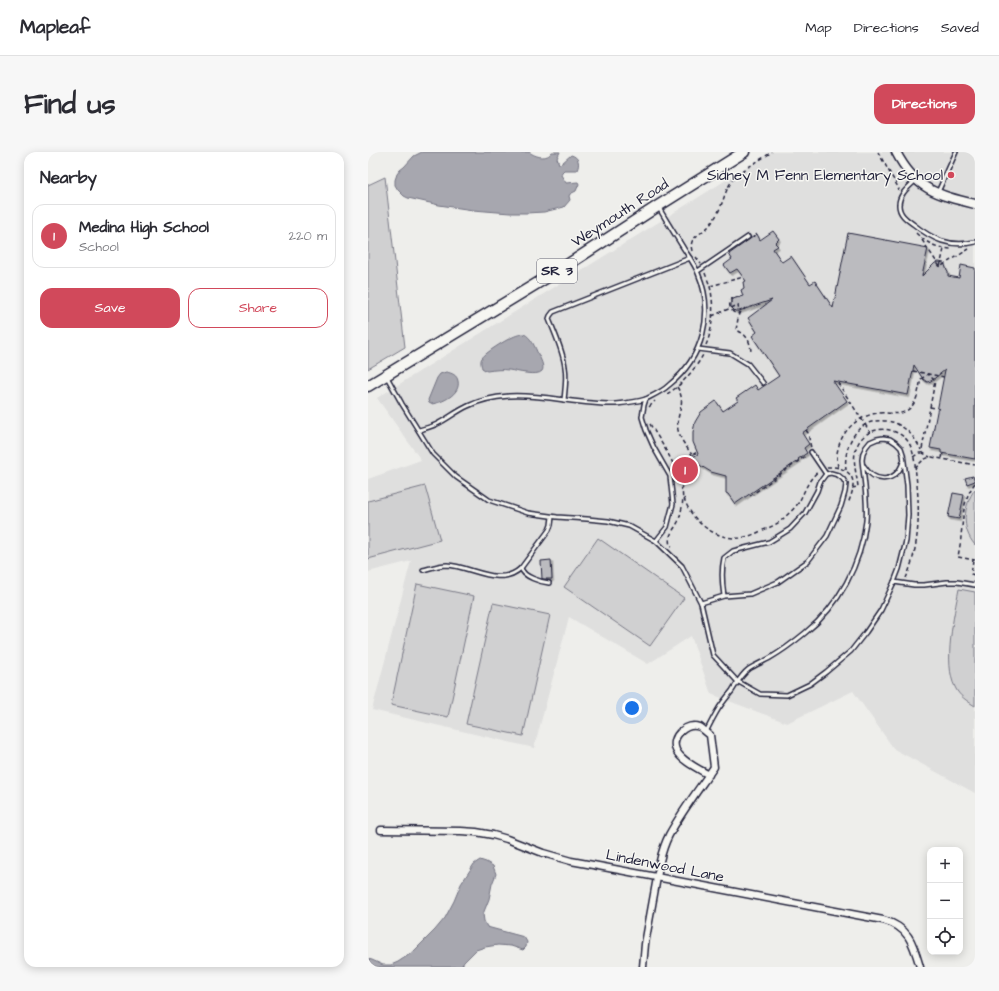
<!DOCTYPE html>
<meta charset="utf-8">
<style>
:root{--surface:#fff;--page:#f7f7f7;--text:#2b2b33;--muted:#7c7c81;--line:#e1e1e2;--accent:#d1495b}
body{margin:0;font-family:"Architects Daughter",sans-serif;background:var(--page);color:var(--text)}
.controls{position:absolute;right:12px;bottom:12px;display:grid;overflow:hidden;border-radius:8px;box-shadow:0 2px 10px #0003}
.controls button{width:36px;height:36px;display:grid;place-items:center;padding:0;border:0;border-bottom:1px solid var(--line);background:var(--surface);color:var(--text);font:20px sans-serif}
.you{position:absolute;left:264px;top:556px;width:14px;height:14px;margin:-10px;border:3px solid #fff;border-radius:50%;background:#1a73e8;box-shadow:0 0 0 6px #1a73e833}
.badge{display:grid;place-items:center;width:26px;height:26px;border-radius:50%;background:var(--accent);color:#fff;font-size:13px;font-weight:700}
.pin{position:absolute;translate:-50% -50%;border:2px solid #fff;box-shadow:0 1px 4px #0006}
.list{margin:0;padding:0;list-style:none}
h2{display:flex;justify-content:space-between;align-items:center;height:52px;margin:0;padding:0 16px;font-size:17px}
h2 small{font-size:13px;font-weight:400;color:var(--muted)}
.list li{display:grid;grid-template-columns:26px 1fr auto;gap:12px;align-items:center;box-sizing:border-box;height:64px;margin:0 8px 8px;padding:0 8px;border:1px solid var(--line);border-radius:12px}
.list b{display:block;font-size:15px;white-space:nowrap}
.list p{margin:0;font-size:13px;white-space:nowrap;color:var(--muted)}
.list em{font-size:13px;font-style:normal;color:var(--muted)}
.actions{display:flex;gap:8px;padding:12px 16px}
.actions a{flex:1;padding:9px 0;border:1px solid var(--accent);border-radius:12px;text-align:center;font-size:14px;color:var(--accent)}
.actions .main{background:var(--accent);color:#fff}
.icon{flex:none;width:22px;height:22px;fill:none;stroke:currentColor;stroke-width:2;stroke-linecap:round;stroke-linejoin:round}
.map{position:relative;flex:none;width:607px;height:815px;overflow:hidden;border-radius:12px}
header{display:flex;align-items:center;gap:24px;box-sizing:border-box;height:56px;padding:0 20px;background:var(--surface);border-bottom:1px solid var(--line)}
header strong{font-size:19px}
nav{display:flex;gap:22px;margin-inline-start:auto;font-size:14px}
.intro{display:flex;align-items:center;justify-content:space-between;box-sizing:border-box;height:96px;padding:0 24px}
h1{margin:0;font-size:28px}
.button{padding:10px 18px;border-radius:12px;background:var(--accent);color:#fff;font-size:14px;font-weight:700}
main{display:flex;gap:24px;padding:0 24px}
aside{flex:1;background:var(--surface);border-radius:12px;box-shadow:0 2px 10px #0003}
.map>svg:first-child{display:block}
.built{fill:#dfdfde}
.green{fill:#d0d0d1;stroke:#797986}
.water{fill:#a7a7af;stroke:#727281}
.building{fill:#bbbbbf;stroke:#22223b;filter:url(#shadow)}
.lines{fill:none;stroke-linecap:round;stroke-linejoin:round}
.service-casing{stroke:#22223b;stroke-width:6}
.minor-casing{stroke:#22223b;stroke-width:9}
.tertiary-casing{stroke:#22223b;stroke-width:11}
.primary-casing{stroke:#22223b;stroke-width:13}
.path{stroke:#22223b;stroke-width:1.5;stroke-dasharray:4 3;stroke-linecap:butt}
.service{stroke:#f6f6f2;stroke-width:3}
.minor{stroke:#f6f6f2;stroke-width:6}
.tertiary{stroke:#f6f6f2;stroke-width:8}
.primary{stroke:#f6f6f2;stroke-width:10}
.poi-dot{fill:#d1495b;stroke:#f6f6f2;stroke-width:1.5}
.labels{text-anchor:middle;dominant-baseline:central;stroke-width:3;stroke-linejoin:round;paint-order:stroke}
.shield{fill:#f6f6f2;stroke:#626272;stroke-width:1}
.shield-label{font-size:14px;font-weight:bold;fill:#22223b}
.poi-label{font-size:15px;fill:#22223b;stroke:#f6f6f2;text-anchor:end}
.street-label{font-size:15px;fill:#22223b;stroke:#f6f6f2}
</style>
<header>
<strong>Mapleaf</strong>
<nav><a>Map</a><a>Directions</a><a>Saved</a></nav>
</header>
<div class="intro"><h1>Find us</h1><a class="button">Directions</a></div>
<main>
<aside>
<h2>Nearby<small></small></h2>
<ul class="list">
<li><span class="badge">1</span><div><b>Medina High School</b><p>School</p></div><em>220 m</em></li>
</ul>
<div class="actions"><a class="main">Save</a><a>Share</a></div>
</aside>
<div class="map">
<svg width="607" height="815" viewBox="0 0 607 815">
<defs>
<filter id="shadow"><feDropShadow dx="1.5" dy="2.5" stdDeviation="0" flood-color="#0004"/></filter>
</defs>
<rect width="100%" height="100%" fill="#eeeeeb"/>
<filter id="ink" filterUnits="userSpaceOnUse"><feTurbulence type="fractalNoise" baseFrequency=".025" numOctaves="2"/><feDisplacementMap in="SourceGraphic" scale="8" xChannelSelector="R" yChannelSelector="G"/><feConvolveMatrix kernelMatrix="1 2 1 2 8 2 1 2 1" color-interpolation-filters="sRGB"/></filter>
<g filter="url(#ink)">
<path class="built" d="M 403,0 L 607,0 L 607,641 L 526,597 L 485,539 L 419,571 L 343,542 L 323,484 L 280,512 L 201,465 L 166,596 L 4,558 L 43,409 L 0,420 L 0,327 L 53,308 L 9,246 Z"/>
<g class="green">
<path d="M 17,25 L 37,195 L 0,217 L 0,33 Z"/>
<path d="M 57,334 L 72,388 L 0,407 L 0,349 Z"/>
<path d="M 607,337 L 607,393 C 593,377 595,354 607,337 Z"/>
<path d="M 230,386 L 316,446 L 282,494 L 196,435 Z"/>
<path d="M 49,432 L 106,444 L 80,565 L 23,553 Z"/>
<path d="M 591,437 L 607,440 L 607,554 C 599,549 591,544 587,535 C 575,512 586,462 591,437 Z"/>
<path d="M 125,451 L 182,463 L 155,584 L 98,572 Z"/>
</g>
<g class="water">
<path d="M 54,0 L 161,0 C 168,5 179,8 184,0 L 192,0 L 189,6 L 191,12 L 194,11 L 203,3 C 211,5 212,12 209,18 L 196,18 L 194,20 L 193,23 L 198,31 L 210,30 L 211,32 L 208,39 L 202,42 L 201,44 L 202,48 L 196,55 L 176,60 L 158,61 L 142,61 L 105,58 L 71,53 L 40,46 L 36,44 L 30,38 L 27,33 L 27,28 L 29,22 L 32,18 L 36,15 L 46,4 Z"/>
<path d="M 156,182 C 163,185 167,195 170,202 C 172,206 177,215 174,219 C 169,225 148,219 141,218 C 134,217 126,218 119,219 L 117,218 L 114,216 C 113,212 112,209 114,206 C 118,200 142,185 150,183 C 151,183 154,182 156,182 Z"/>
<path d="M 78,220 C 84,221 89,223 90,229 C 93,242 74,251 63,252 L 61,251 L 60,248 L 69,226 L 72,222 Z"/>
<path d="M 112,708 L 118,710 L 125,714 L 128,722 L 124,732 L 121,747 L 115,762 L 116,769 L 119,775 L 156,785 L 159,790 L 158,795 L 155,798 L 143,794 L 130,793 L 117,795 L 108,798 L 96,810 L 93,815 L 0,815 L 0,807 L 4,808 L 15,813 L 23,813 L 30,810 L 45,800 L 67,778 L 77,766 L 86,749 L 93,732 L 106,712 Z"/>
</g>
<g class="building">
<path d="M 405,79 L 411,87 L 407,91 L 410,94 L 405,97 L 414,110 L 423,104 L 442,132 L 447,129 L 465,156 L 480,81 L 560,96 L 554,124 L 567,111 L 571,110 L 576,111 L 577,113 L 579,119 L 580,120 L 580,124 L 591,126 L 593,113 L 607,116 L 607,307 L 573,301 L 573,298 L 562,296 L 577,218 L 563,229 L 559,230 L 555,227 L 546,213 L 540,243 L 465,229 L 479,249 L 434,281 L 441,292 L 436,296 L 439,301 L 430,307 L 431,308 L 367,352 L 360,342 L 358,341 L 358,324 L 343,320 L 333,314 L 328,309 L 325,305 L 330,302 L 325,290 L 325,280 L 327,270 L 333,260 L 348,249 L 355,259 L 370,249 L 368,246 L 387,233 L 390,238 L 411,224 L 384,184 L 389,180 L 380,166 L 404,148 L 371,159 L 367,159 L 363,155 L 363,151 L 365,147 L 368,146 L 375,144 L 373,138 L 376,136 L 375,130 L 378,129 L 369,117 L 362,121 L 356,113 L 364,107 L 361,102 L 389,82 L 392,88 Z"/>
<path d="M 605,324 L 607,329 L 599,332 L 597,326 Z"/>
<path d="M 585,341 L 596,343 L 591,367 L 580,365 Z"/>
<path d="M 183,408 L 184,427 L 174,427 L 173,409 Z"/>
</g>
<g class="lines">
<g class="service-casing">
<g id="service">
<path d="M 548,28 C 541,35 531,42 531,53 C 531,62 538,67 545,72 C 564,87 582,96 607,90"/>
<path d="M 570,40 L 588,0"/>
<path d="M 330,119 L 380,85"/>
<path d="M 330,197 L 362,201 L 380,212 L 395,231"/>
<path d="M 19,225 L 34,252 L 65,302 L 88,325 L 121,348 L 160,361 L 189,365 L 219,367 L 240,369 L 261,374 L 288,389 L 314,414 L 333,451 L 345,503 L 369,529 L 392,542 L 419,543 L 442,532 L 458,520 L 483,499 L 498,480 L 513,458 L 526,430 L 531,417 L 538,389 L 540,363 L 539,333 L 535,302 L 533,296 L 528,291 L 522,287 L 515,286 L 509,287 L 502,290 L 498,295 L 495,301 L 494,308 C 496,328 500,349 498,369 C 493,412 471,454 437,481 C 426,490 414,499 402,506 C 395,510 387,513 381,517 C 373,523 369,531 364,539 C 359,545 355,550 351,556 C 346,564 342,572 338,580"/>
<path d="M 278,247 C 286,243 295,239 301,233 C 335,206 347,161 330,121 C 327,113 321,105 316,97 C 308,84 299,70 291,56"/>
<path d="M 196,248 C 197,237 199,226 197,215 C 195,199 187,182 181,167 L 182,164 L 185,160 L 322,106"/>
<path d="M 51,278 C 58,276 64,275 71,271 C 81,266 89,259 100,254 C 112,248 127,245 141,244 C 177,242 212,253 248,252 C 258,251 268,250 278,247 L 276,253 L 274,265 L 278,278 L 286,296 L 302,324 L 305,352 L 299,375 L 288,389"/>
<path d="M 443,300 L 458,322"/>
<path d="M 496,314 C 507,332 528,331 535,310"/>
<path d="M 153,416 C 155,425 173,430 181,431"/>
<path d="M 55,418 C 63,416 71,413 79,413 C 103,414 132,436 153,416 L 181,378 L 183,373 L 184,365"/>
<path d="M 526,430 L 546,433 L 556,433 L 579,430 L 589,430 L 607,433"/>
<path d="M 333,451 L 356,444 L 382,442 L 410,430 L 440,409 L 459,384 L 473,354 L 477,340 L 478,332 L 475,327 L 470,323 L 463,321 L 458,322 L 452,330 L 449,339 L 437,361 L 422,377 L 401,390 L 365,399 L 356,406 C 353,419 354,431 356,444"/>
</g>
</g>
<g class="minor-casing">
<g id="minor">
<path d="M 13,678 L 93,679 L 108,680 L 125,683 L 139,687 L 175,701 L 203,709 L 225,713 L 515,768 C 541,775 545,791 552,815"/>
<path d="M 275,815 L 277,792 L 292,709 C 294,700 297,691 301,683 C 314,659 331,637 346,615 L 342,583 C 339,581 335,577 332,575 C 319,570 302,584 308,598 C 313,609 331,617 341,623"/>
</g>
</g>
<g class="tertiary-casing">
<path id="tertiary" d="M 528,0 C 547,37 569,43 607,52"/>
</g>
<g class="primary-casing">
<path id="primary" d="M 0,234 L 196,115 L 290,54 L 376,0"/>
</g>
<g class="path">
<path d="M 510,0 L 531,37 L 530,38"/>
<path d="M 548,81 C 558,91 570,97 585,97"/>
<path d="M 554,88 L 572,115 L 601,97"/>
<path d="M 324,99 C 321,87 328,85 335,79 C 340,76 343,72 346,67 C 357,52 355,35 371,21 L 404,0"/>
<path d="M 328,105 L 333,112"/>
<path d="M 572,115 L 576,97"/>
<path d="M 337,121 C 339,127 342,133 343,139 C 346,156 345,177 338,193"/>
<path d="M 342,134 L 372,126 L 374,124"/>
<path d="M 372,145 C 352,142 365,174 377,156"/>
<path d="M 344,164 L 370,153 L 371,161 L 368,178 C 379,182 383,190 383,202"/>
<path d="M 545,219 L 576,225"/>
<path d="M 470,231 L 502,280"/>
<path d="M 309,235 C 320,252 307,261 310,278 C 312,288 319,295 324,303"/>
<path d="M 299,242 C 312,235 328,216 335,203"/>
<path d="M 281,255 L 287,249"/>
<path d="M 562,255 L 572,257"/>
<path d="M 282,272 C 296,296 319,326 314,355 C 313,360 312,365 310,370 C 306,378 299,384 302,393 L 304,394"/>
<path d="M 438,278 L 440,281 L 443,296"/>
<path d="M 545,305 L 551,301 L 554,301"/>
<path d="M 574,306 L 575,301"/>
<path d="M 307,314 L 329,300"/>
<path d="M 459,315 C 471,314 486,319 485,333 C 485,340 482,346 480,352"/>
<path d="M 470,315 C 469,309 468,303 470,297 C 474,278 491,263 511,261 C 520,260 529,264 538,259 C 550,252 550,239 553,227 L 560,222 L 567,229 L 554,297 L 555,301 L 562,305"/>
<path d="M 547,317 C 552,311 555,306 564,305 L 607,313"/>
<path d="M 478,318 C 475,294 489,266 516,269 C 522,269 526,270 531,273 C 542,279 548,288 553,298"/>
<path d="M 607,331 C 594,349 596,362 593,383 C 593,390 591,398 590,405 L 607,408"/>
<path d="M 484,336 L 490,335 C 489,324 485,312 487,301 C 487,297 489,294 491,290 C 502,273 526,274 539,288 C 546,297 547,312 548,323 C 552,357 552,394 538,426"/>
<path d="M 382,344 L 439,303"/>
<path d="M 316,346 C 323,369 347,388 372,386 C 380,385 387,382 395,378 C 403,375 410,372 416,366 C 421,361 427,356 431,350 C 437,339 440,327 451,319"/>
<path d="M 605,408 L 603,422 L 607,423"/>
</g>
<use href="#service" class="service"/>
<use href="#minor" class="minor"/>
<use href="#tertiary" class="tertiary"/>
<use href="#primary" class="primary"/>
</g>
</g>
<circle class="poi-dot" cx="583" cy="23" r="4"/>
<g class="labels">
<rect class="shield" x="169" y="107" width="40" height="24" rx="3"/>
<g class="shield-label">
<text x="189" y="119">SR 3</text>
</g>
<g class="poi-label">
<text x="575" y="23">Sidney M Fenn Elementary School</text>
</g>
<g class="street-label">
<text transform="translate(252 61) rotate(-33)">Weymouth Road</text>
<text transform="translate(297 714) rotate(11)">Lindenwood Lane</text>
</g>
</g>
</svg>
<div class="controls">
<button>+</button>
<button>−</button>
<button><svg class="icon" aria-label="locate" viewBox="0 0 24 24"><circle cx="12" cy="12" r="6"/><path d="M12 2v4M12 18v4M2 12h4M18 12h4"/></svg></button>
</div>
<div class="you"></div>
<div class="pin badge" style="left:317px;top:318px">1</div>
</div>
</main>
